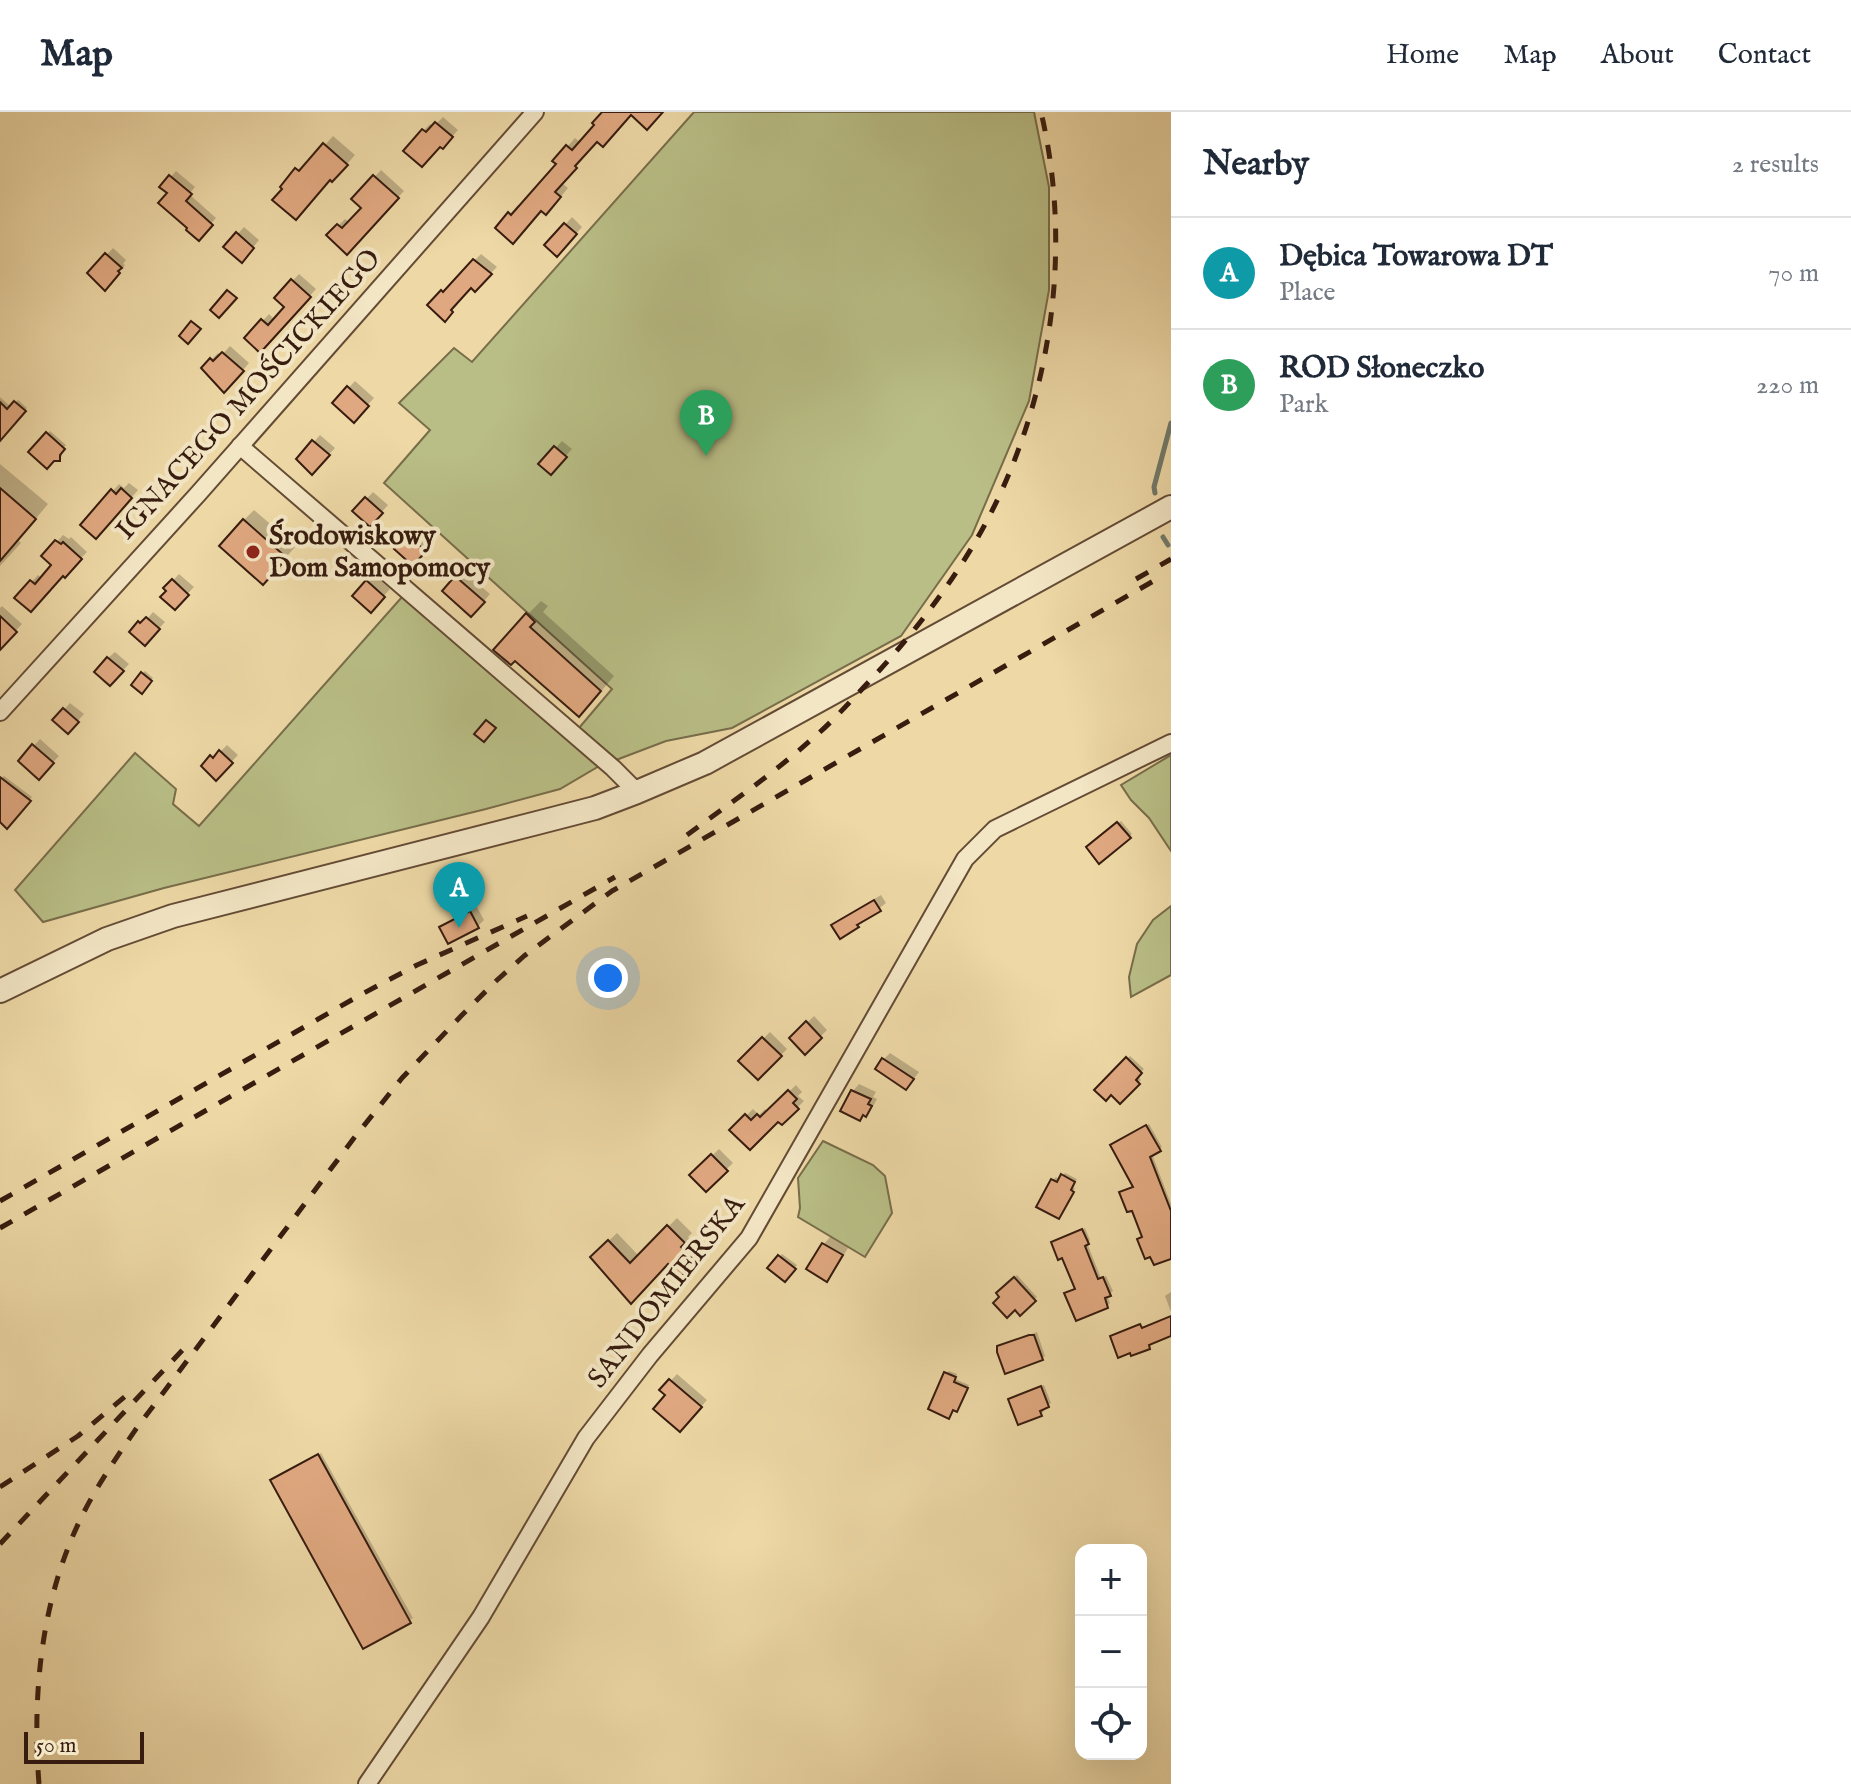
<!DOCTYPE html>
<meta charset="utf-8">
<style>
:root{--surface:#fff;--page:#f6f6f7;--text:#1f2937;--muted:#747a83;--line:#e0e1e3;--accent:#8f2418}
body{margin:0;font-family:"IM FELL English",serif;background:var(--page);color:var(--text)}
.controls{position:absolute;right:24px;bottom:24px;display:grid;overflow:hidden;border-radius:16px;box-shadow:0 8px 32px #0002}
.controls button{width:72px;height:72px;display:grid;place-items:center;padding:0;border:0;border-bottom:2px solid var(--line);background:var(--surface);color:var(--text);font:40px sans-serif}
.scale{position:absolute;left:24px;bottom:20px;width:120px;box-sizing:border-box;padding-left:8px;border:4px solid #371c0f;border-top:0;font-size:22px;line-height:28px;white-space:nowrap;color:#371c0f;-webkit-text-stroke:6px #f3e6c5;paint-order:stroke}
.you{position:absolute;left:608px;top:866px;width:28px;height:28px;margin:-20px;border:6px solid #fff;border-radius:50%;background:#1a73e8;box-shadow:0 0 0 12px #1a73e833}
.badge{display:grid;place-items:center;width:52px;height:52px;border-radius:50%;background:var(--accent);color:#fff;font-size:26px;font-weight:700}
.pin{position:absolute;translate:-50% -66px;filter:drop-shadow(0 2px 4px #0008)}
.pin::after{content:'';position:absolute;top:42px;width:28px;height:24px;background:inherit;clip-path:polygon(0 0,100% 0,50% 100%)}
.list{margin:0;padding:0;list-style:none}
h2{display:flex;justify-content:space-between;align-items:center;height:104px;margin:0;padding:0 32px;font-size:34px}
h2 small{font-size:26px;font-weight:400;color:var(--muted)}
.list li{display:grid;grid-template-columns:52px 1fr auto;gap:24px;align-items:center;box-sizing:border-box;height:112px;padding:0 32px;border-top:2px solid var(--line)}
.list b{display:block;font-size:30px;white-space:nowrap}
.list p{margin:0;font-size:26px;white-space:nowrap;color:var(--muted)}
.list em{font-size:26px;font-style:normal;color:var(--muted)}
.icon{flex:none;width:44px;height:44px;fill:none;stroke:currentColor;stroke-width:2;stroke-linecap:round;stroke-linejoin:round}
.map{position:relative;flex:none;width:1171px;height:1672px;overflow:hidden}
header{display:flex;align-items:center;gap:48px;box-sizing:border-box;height:112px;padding:0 40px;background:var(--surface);border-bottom:2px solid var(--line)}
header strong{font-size:38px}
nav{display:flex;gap:44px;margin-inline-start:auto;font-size:28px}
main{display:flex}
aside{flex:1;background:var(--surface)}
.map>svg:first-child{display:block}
.green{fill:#b9be86;stroke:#786d4a;stroke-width:2}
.shadow{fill:#0003}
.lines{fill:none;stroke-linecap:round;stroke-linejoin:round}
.stream{stroke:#727a6b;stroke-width:5}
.building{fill:#e0a880;stroke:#371c0f;stroke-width:2}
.minor-casing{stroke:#644b35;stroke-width:20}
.tertiary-casing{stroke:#644b35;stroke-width:26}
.minor{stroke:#f3e6c5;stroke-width:16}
.tertiary{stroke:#f3e6c5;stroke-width:22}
.rail{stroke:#371c0f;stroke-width:5;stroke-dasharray:14 14;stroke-linecap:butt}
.poi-dot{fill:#8f2418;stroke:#f3e6c5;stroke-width:3}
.labels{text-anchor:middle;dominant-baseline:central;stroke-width:8;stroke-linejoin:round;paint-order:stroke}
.street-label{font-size:28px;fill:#371c0f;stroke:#f3e6c5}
.poi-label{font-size:28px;font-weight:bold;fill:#371c0f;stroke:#f3e6c5;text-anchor:start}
</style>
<header>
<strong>Map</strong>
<nav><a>Home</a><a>Map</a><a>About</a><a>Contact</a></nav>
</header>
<main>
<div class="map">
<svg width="1171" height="1672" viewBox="0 0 1171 1672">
<rect width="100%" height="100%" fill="#edd8a6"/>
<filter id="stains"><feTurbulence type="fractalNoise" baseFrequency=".0025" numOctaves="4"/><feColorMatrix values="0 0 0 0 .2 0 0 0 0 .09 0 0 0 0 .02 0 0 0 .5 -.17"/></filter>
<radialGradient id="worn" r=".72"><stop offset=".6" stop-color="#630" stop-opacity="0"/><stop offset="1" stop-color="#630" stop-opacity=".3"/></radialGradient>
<g class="green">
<path d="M 694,0 L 1034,0 L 1049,75 L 1049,178 L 1029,289 L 972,423 L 901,524 L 732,616 L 666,629 L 616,648 L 579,616 L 612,577 L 384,371 L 430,318 L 399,291 L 454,236 L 472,250 Z"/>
<path d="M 402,485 L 599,654 L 560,677 L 486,697 L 164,776 L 43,810 L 15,778 L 135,641 L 176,677 L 173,692 L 199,714 Z"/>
<path d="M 1171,643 L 1171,739 L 1149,706 L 1131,688 L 1121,673 Z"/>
<path d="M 1171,794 L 1171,863 L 1131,885 L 1129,865 L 1137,832 L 1153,808 Z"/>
<path d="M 823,1029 L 873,1053 L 885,1064 L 892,1101 L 865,1145 L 798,1105 L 800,1096 L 798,1066 Z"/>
</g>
<g class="shadow">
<path d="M 605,0 L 661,0 L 632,1 L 597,27 L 581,44 L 583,47 L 562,71 L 568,76 L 554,93 L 497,116 L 518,93 L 520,96 L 558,52 L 555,48 L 568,34 L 575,26 L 581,31 Z"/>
<path d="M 443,5 L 458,18 L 449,28 L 441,32 L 424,18 L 430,12 L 433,15 Z"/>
<path d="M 333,24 L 355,43 L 341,59 L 285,77 L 282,75 L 306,49 L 309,51 Z"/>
<path d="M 381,58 L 404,79 L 347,140 L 329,123 L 345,107 L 350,111 L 364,96 L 354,87 Z"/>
<path d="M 176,59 L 195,75 L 189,82 L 216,106 L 198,126 L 169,81 L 162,75 Z"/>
<path d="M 572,105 L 582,115 L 564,136 L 547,133 Z"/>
<path d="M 244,115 L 259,128 L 248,142 L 226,135 Z"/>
<path d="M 113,136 L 126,148 L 123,152 L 125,153 L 111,170 L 90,161 Z"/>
<path d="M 481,142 L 497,155 L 475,177 L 471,173 L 456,190 L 458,192 L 445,207 L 430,193 Z"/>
<path d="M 299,162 L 316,177 L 260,238 L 247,226 L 269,202 L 275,208 L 287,195 L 276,186 Z"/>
<path d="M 230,234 L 249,251 L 231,272 L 203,256 L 218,241 L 221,244 Z"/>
<path d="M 355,269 L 374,286 L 354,308 L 335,291 Z"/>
<path d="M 0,285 L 11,295 L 18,288 L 27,296 L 1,325 Z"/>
<path d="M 50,319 L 66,333 L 62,338 L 62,344 L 59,347 L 31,340 Z"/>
<path d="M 320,323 L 335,336 L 318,354 L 299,347 Z"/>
<path d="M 562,329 L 572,337 L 551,360 L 541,352 Z"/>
<path d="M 0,352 L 48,392 L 18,428 L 21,431 L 0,454 Z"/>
<path d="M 129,371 L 138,378 L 103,418 L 83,412 L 119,372 L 124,376 Z"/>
<path d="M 373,380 L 388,393 L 370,413 L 355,399 Z"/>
<path d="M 254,398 L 296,434 L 273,460 L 244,408 Z"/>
<path d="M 415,418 L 431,431 L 413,451 L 397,437 Z"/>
<path d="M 63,423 L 69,427 L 71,425 L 87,440 L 65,463 L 17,486 L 38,463 L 42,466 L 54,453 L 44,444 Z"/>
<path d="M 463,459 L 490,482 L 478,496 L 445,479 Z"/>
<path d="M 179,462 L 194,475 L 175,495 L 166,476 Z"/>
<path d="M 374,463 L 390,477 L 371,498 L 355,484 Z"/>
<path d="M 541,489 L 548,494 L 543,500 L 614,564 L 593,589 L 515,546 L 527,503 Z"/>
<path d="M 2,494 L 22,512 L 2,534 L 0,532 L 0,496 Z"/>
<path d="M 153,500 L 165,510 L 151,525 L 132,520 L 146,504 L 148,506 Z"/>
<path d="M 115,540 L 129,552 L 117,565 L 108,546 Z"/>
<path d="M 145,559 L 153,566 L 141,579 L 133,572 Z"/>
<path d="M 70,591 L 84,602 L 68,620 L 55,608 Z"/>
<path d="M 40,627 L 59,644 L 39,665 L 20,649 Z"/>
<path d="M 227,633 L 238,643 L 216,666 L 203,654 L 218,638 L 220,640 Z"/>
<path d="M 4,664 L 32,685 L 7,714 L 0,707 L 0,668 Z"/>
<path d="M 1121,709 L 1132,722 L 1100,749 L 1088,735 Z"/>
<path d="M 881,783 L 886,791 L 857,814 L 834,814 L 840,807 Z"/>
<path d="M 477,795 L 484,808 L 478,814 L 441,816 L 447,810 Z"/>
<path d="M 814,904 L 827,918 L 805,940 L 792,926 Z"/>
<path d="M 770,920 L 787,937 L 758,966 L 741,949 Z"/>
<path d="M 890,941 L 919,960 L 912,969 L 884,947 Z"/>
<path d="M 1130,944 L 1144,957 L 1137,964 L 1141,968 L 1120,989 L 1111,981 L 1097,978 Z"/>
<path d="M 859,972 L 876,980 L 873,985 L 877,987 L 872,996 L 866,1002 L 843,998 L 853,979 Z"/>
<path d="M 796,973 L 802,980 L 798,984 L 804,989 L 782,1011 L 778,1007 L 732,1018 L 753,997 L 759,1003 L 765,997 L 768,1000 Z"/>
<path d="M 1149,1012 L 1162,1035 L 1152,1042 L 1171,1092 L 1171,1145 L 1140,1127 L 1144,1123 L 1124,1078 L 1135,1074 L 1115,1031 Z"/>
<path d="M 719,1037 L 733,1051 L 706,1077 L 692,1063 Z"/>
<path d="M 1065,1061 L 1077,1067 L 1072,1075 L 1075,1076 L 1061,1102 L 1053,1068 L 1056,1065 L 1060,1068 Z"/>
<path d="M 677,1106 L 692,1121 L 688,1125 L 703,1140 L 681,1162 L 668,1149 L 640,1181 L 592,1145 L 617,1121 L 639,1144 Z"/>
<path d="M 1085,1116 L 1090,1128 L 1087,1131 L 1101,1166 L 1106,1164 L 1113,1179 L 1107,1183 L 1110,1191 L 1107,1194 L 1066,1182 L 1077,1176 L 1064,1144 L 1053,1130 Z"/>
<path d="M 830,1125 L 848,1136 L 833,1161 L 827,1167 L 809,1157 L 824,1132 Z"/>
<path d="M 782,1142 L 797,1153 L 785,1168 L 770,1156 Z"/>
<path d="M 1017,1163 L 1037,1185 L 1020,1201 L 998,1181 Z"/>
<path d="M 1171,1180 L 1171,1200 L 1165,1184 Z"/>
<path d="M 1037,1220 L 1045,1244 L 1042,1246 L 1000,1233 Z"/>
<path d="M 949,1259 L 957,1262 L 955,1267 L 969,1273 L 957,1298 L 953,1296 L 946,1261 Z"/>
<path d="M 677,1262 L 707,1288 L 687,1311 L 668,1283 L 662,1278 Z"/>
<path d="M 1044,1273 L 1051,1291 L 1042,1296 L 1044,1299 L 1041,1302 L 1010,1287 Z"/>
<path d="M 321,1341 L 413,1506 L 364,1535 L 275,1366 Z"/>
</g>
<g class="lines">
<g class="stream">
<path d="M 1155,381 L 1154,375 L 1171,311"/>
<path d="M 1163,425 L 1168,433"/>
</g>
</g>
<g class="building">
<path d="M 602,0 L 663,0 L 647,18 L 631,3 L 603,35 L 597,30 L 575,54 L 577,56 L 555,80 L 561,85 L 546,103 L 541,99 L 513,132 L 495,116 L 508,100 L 511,103 L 556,52 L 552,49 L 566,33 L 572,38 L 594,13 L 592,11 Z"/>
<path d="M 435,10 L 453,25 L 443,37 L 440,35 L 422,55 L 403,39 L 422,17 L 426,20 Z"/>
<path d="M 323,31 L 348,53 L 332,70 L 330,68 L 296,108 L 272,88 L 282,77 L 280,75 L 295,56 L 299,59 Z"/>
<path d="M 169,63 L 192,82 L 186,89 L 213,113 L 199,129 L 186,118 L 187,116 L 158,91 L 167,81 L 159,75 Z"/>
<path d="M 373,63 L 399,86 L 347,143 L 326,123 L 337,112 L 342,116 L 361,96 L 351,87 Z"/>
<path d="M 564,111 L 577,122 L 557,145 L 544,133 Z"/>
<path d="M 236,120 L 254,136 L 242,151 L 223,135 Z"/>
<path d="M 105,141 L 122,156 L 118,159 L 120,161 L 105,179 L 87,161 Z"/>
<path d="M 473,147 L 492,162 L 475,180 L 471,176 L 451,198 L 453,200 L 445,210 L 427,193 L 441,178 L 443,180 Z"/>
<path d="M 291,167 L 311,185 L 260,241 L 244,226 L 261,207 L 268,213 L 284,195 L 274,186 Z"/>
<path d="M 227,178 L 237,186 L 219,206 L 210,198 Z"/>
<path d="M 191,209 L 201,217 L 188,232 L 179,224 Z"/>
<path d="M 222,240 L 244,259 L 224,281 L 201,256 L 210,246 L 213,249 Z"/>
<path d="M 347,274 L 369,294 L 354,311 L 332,291 Z"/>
<path d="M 14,289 L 26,299 L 0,329 L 0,290 L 7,297 Z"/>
<path d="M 46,320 L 65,337 L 60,343 L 60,349 L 54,349 L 47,357 L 28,340 Z"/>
<path d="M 312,328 L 330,343 L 312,363 L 296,347 Z"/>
<path d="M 554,334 L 567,345 L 551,363 L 538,352 Z"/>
<path d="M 0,376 L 36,407 L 0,449 Z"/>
<path d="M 121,376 L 132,386 L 96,427 L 80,413 L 111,377 L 116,382 Z"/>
<path d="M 365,385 L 383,401 L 370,415 L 352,399 Z"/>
<path d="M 243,407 L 287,446 L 263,473 L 219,434 Z"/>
<path d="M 407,423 L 426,439 L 413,454 L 394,437 Z"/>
<path d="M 55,428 L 61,432 L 63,430 L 82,447 L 65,466 L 63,464 L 31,500 L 14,486 L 30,468 L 35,472 L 51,453 L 41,444 Z"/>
<path d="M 455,464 L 485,490 L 471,505 L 442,479 Z"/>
<path d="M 172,467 L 189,483 L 175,498 L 160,485 L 166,479 L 163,476 Z"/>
<path d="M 366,468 L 385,485 L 371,501 L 352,484 Z"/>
<path d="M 526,501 L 535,510 L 530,515 L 601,579 L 579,605 L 515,549 L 511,553 L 493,538 Z"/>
<path d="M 0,504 L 17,520 L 0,538 Z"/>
<path d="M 146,505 L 160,517 L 145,534 L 129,520 L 138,509 L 140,511 Z"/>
<path d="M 107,545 L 124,559 L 110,574 L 94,560 Z"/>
<path d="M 141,560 L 152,569 L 142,582 L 131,573 Z"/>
<path d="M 63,596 L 79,610 L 68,622 L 52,608 Z"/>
<path d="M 486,608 L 496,616 L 484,630 L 474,622 Z"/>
<path d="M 32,632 L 54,651 L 39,668 L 18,649 Z"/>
<path d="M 219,638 L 233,651 L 216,669 L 201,654 L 210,643 L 213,646 Z"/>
<path d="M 0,665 L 31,689 L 7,717 L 0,710 Z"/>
<path d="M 1117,710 L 1131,726 L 1099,752 L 1086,735 Z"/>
<path d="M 874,788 L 881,799 L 857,813 L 859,815 L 840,827 L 831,813 Z"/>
<path d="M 470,799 L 479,816 L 448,832 L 439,815 Z"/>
<path d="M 806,909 L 822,926 L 805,943 L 789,926 Z"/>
<path d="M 762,925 L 782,944 L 758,968 L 738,949 Z"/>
<path d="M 1126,945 L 1142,961 L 1136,968 L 1140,972 L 1120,992 L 1111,983 L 1106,989 L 1094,978 Z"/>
<path d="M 882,946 L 914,967 L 906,978 L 875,957 Z"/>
<path d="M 788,978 L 797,987 L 793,991 L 799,997 L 782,1013 L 778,1010 L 750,1038 L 729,1018 L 745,1002 L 751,1008 L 757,1002 L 760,1005 Z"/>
<path d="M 851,978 L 871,987 L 868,992 L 872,994 L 866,1005 L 863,1003 L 860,1009 L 840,999 Z"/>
<path d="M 1146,1013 L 1161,1039 L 1150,1045 L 1171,1099 L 1171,1147 L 1154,1153 L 1150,1145 L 1145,1147 L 1137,1127 L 1142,1125 L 1132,1099 L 1127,1100 L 1119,1080 L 1133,1075 L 1110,1033 Z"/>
<path d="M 711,1042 L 728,1059 L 706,1080 L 689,1063 Z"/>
<path d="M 1061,1062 L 1075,1070 L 1071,1078 L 1074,1080 L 1059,1107 L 1036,1095 L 1051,1067 L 1057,1070 Z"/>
<path d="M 667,1113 L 685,1131 L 681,1135 L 696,1150 L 681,1165 L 668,1152 L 631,1192 L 590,1145 L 608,1128 L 630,1151 Z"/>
<path d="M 1082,1117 L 1089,1132 L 1085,1134 L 1098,1167 L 1103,1165 L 1111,1184 L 1105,1186 L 1108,1196 L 1076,1209 L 1064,1181 L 1075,1177 L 1062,1146 L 1058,1148 L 1051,1130 Z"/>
<path d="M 822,1131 L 843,1143 L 827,1170 L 806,1157 Z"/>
<path d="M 778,1143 L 796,1157 L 785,1170 L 767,1156 Z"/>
<path d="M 1014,1165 L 1036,1189 L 1020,1204 L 1015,1198 L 1007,1206 L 993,1191 L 999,1185 L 996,1181 Z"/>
<path d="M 1171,1204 L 1171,1224 L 1149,1233 L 1150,1237 L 1131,1244 L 1130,1241 L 1118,1246 L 1110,1224 L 1140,1212 L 1142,1216 Z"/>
<path d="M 1029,1223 L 1034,1223 L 1043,1248 L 1005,1262 L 997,1240 L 997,1234 Z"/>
<path d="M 944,1260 L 956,1265 L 954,1270 L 968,1276 L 957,1300 L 953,1298 L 949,1307 L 928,1297 Z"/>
<path d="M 669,1267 L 702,1295 L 680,1320 L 653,1297 L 665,1283 L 659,1278 Z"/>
<path d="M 1041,1274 L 1049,1295 L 1040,1299 L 1042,1304 L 1018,1313 L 1008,1287 Z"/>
<path d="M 318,1342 L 411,1511 L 363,1537 L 270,1368 Z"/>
</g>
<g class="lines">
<g class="minor-casing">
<g id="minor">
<path d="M 240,334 L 613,656 L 637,680"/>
<path d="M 0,600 L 198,382 L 535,0"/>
<path d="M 367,1672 L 481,1505 L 586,1326 L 650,1243 L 749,1126 L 965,747 L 995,717 L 1171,631"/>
</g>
</g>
<g class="tertiary-casing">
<path id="tertiary" d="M 0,879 L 107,827 L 173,804 L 537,711 L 595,696 L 637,680 L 705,651 L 1171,395"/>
</g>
<use href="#minor" class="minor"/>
<use href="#tertiary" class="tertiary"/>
<g class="rail">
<path d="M 1136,467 L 1171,447"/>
<path d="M 687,723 C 729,692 773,662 812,627 C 830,612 847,593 863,576 C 905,532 943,484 974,432 C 1049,304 1075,145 1041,0"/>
<path d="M 0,1089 L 362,882 L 417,853 L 527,804"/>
<path d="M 0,1116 L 615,765"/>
<path d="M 0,1375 L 78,1324 L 128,1282"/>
<path d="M 0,1432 L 191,1229"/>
<path d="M 39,1672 C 32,1582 41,1488 81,1406 C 96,1375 116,1346 136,1317 L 354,1026 L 402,966 L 462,903 L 496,869 L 524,844 L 612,779 L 1157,467"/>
</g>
</g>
<circle class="poi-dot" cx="253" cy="440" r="8"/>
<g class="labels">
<g class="street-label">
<text transform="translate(249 283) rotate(-48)">IGNACEGO MOŚCICKIEGO</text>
<text transform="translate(667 1180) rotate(-52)">SANDOMIERSKA</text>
</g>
<g class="poi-label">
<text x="269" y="424">Środowiskowy<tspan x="269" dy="32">Dom Samopomocy</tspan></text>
</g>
</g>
<rect width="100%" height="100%" filter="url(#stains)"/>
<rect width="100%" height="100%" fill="url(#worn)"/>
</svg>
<div class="controls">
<button>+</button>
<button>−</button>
<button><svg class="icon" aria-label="locate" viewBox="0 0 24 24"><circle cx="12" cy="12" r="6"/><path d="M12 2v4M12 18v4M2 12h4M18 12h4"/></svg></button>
</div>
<div class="scale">50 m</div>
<div class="you"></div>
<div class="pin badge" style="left:459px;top:816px;background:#0f9aa8">A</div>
<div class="pin badge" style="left:706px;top:344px;background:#2e9e5b">B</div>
</div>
<aside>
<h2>Nearby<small>2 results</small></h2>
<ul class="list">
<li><span class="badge" style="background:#0f9aa8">A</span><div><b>Dębica Towarowa DT</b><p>Place</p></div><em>70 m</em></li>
<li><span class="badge" style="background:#2e9e5b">B</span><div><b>ROD Słoneczko</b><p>Park</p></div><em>220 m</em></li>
</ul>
</aside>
</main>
